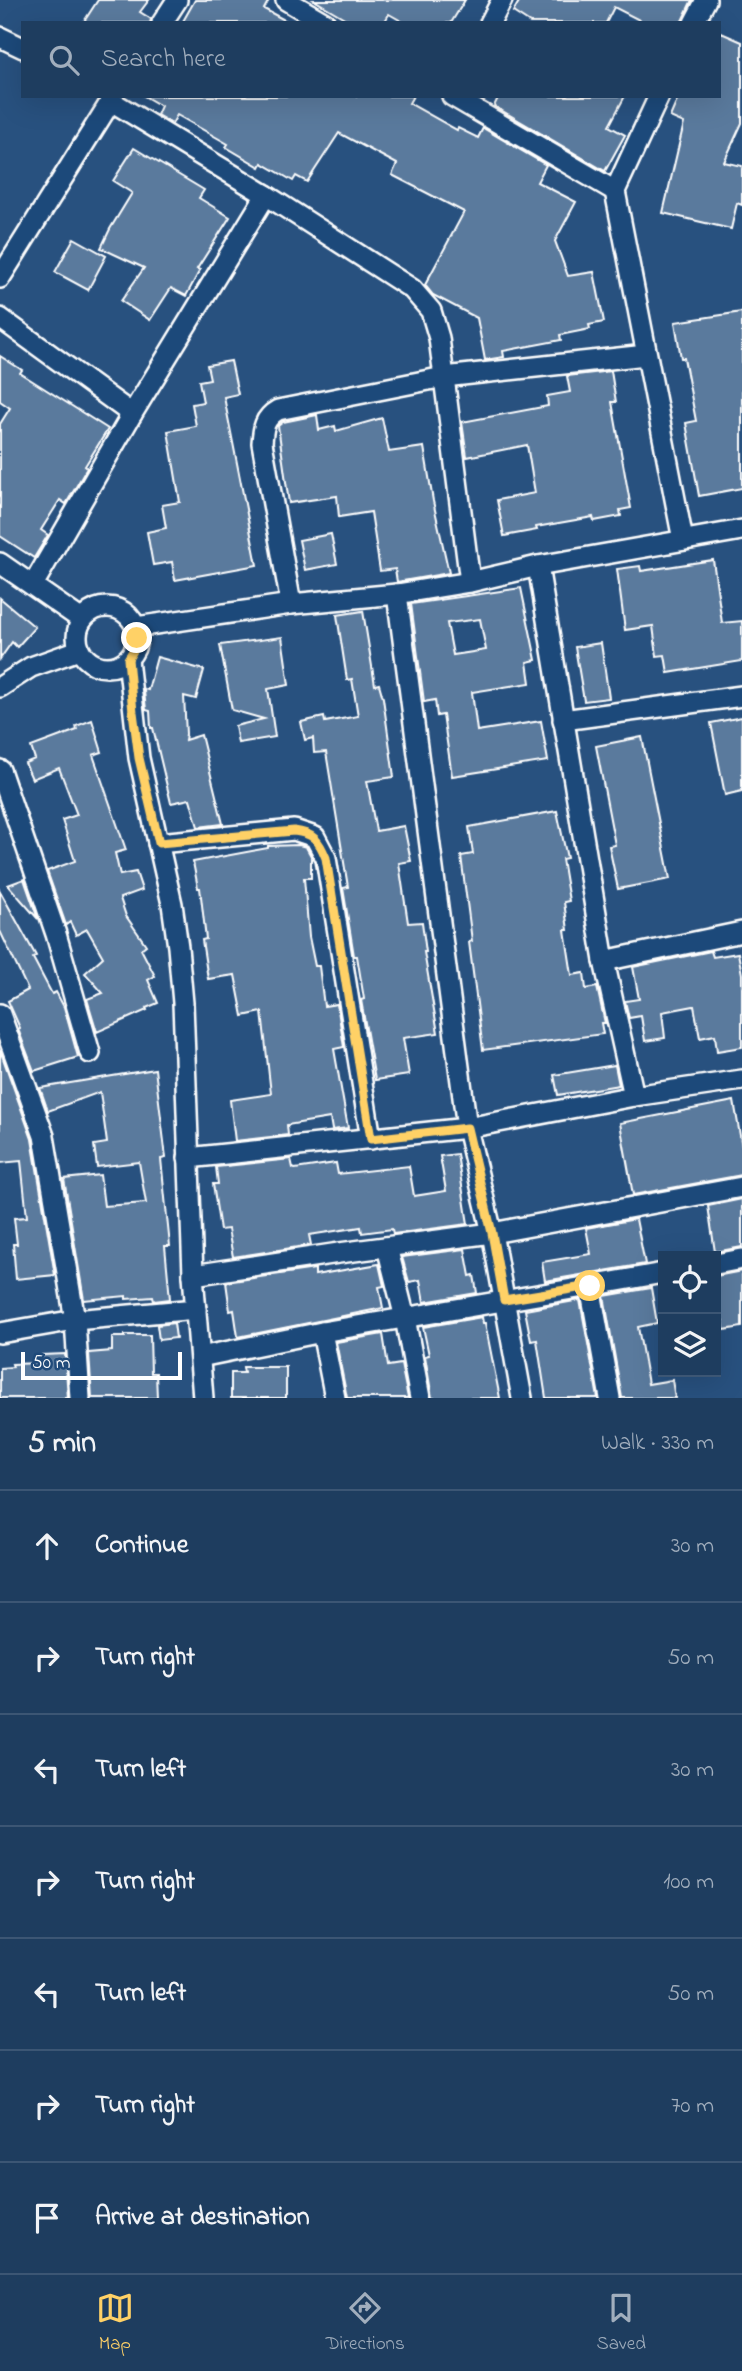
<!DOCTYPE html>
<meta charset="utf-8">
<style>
:root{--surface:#1e3d5f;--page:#2b4868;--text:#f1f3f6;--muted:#a1aebd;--line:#3c5674;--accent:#ffd166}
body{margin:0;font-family:"Indie Flower",sans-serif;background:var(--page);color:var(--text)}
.controls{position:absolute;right:21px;bottom:21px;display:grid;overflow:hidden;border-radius:0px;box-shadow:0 7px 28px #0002}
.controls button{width:63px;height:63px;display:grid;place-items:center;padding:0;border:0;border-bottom:2px solid var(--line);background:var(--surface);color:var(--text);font:35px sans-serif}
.scale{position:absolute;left:21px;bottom:18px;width:161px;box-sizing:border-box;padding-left:7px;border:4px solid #fff;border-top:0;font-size:19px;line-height:24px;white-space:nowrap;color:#fff;-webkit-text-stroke:5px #1f4a7a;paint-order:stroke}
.stop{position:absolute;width:21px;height:21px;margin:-16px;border:5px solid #ffd166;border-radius:50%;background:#fff}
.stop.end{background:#ffd166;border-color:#fff;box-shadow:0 2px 7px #0008}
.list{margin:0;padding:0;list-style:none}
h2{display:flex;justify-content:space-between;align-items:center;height:91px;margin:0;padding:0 28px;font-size:30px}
h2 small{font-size:23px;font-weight:400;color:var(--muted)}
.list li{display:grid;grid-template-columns:46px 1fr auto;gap:21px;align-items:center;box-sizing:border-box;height:112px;padding:0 28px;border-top:2px solid var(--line)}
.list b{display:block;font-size:26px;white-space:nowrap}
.list em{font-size:23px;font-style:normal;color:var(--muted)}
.icon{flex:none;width:38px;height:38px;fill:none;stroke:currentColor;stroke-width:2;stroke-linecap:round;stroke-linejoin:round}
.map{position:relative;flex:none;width:742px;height:1398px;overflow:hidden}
.search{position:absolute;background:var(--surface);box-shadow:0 7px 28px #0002;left:21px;right:21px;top:21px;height:77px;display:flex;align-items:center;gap:18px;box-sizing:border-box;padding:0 24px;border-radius:0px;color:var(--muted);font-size:26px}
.sheet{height:875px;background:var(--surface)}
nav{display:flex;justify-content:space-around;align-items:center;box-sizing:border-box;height:98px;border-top:2px solid var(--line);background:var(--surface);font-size:19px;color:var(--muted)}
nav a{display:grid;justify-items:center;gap:4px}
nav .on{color:var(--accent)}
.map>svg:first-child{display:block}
.building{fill:#5a7a9d;stroke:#fff;stroke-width:2;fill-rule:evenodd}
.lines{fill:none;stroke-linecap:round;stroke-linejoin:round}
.street-casing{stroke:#fff;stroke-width:24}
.street{stroke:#1f4a7a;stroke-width:19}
.route{stroke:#ffd166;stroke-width:9}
</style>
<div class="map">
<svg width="742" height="1398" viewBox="0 0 742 1398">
<rect width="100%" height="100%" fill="#28517f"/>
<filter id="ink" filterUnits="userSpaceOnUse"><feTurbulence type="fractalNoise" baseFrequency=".0143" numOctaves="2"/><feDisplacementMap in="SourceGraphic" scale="14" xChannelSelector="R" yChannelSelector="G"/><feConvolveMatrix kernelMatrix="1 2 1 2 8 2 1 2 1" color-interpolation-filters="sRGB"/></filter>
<g filter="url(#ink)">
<g class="building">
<path d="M 98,0 L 149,0 L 140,12 L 151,19 L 150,23 L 83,23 Z"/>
<path d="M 195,0 L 269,0 L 264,9 L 290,23 L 182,23 Z"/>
<path d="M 314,0 L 465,0 L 451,23 L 405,23 L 389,14 L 384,23 L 353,23 Z"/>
<path d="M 520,0 L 692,0 L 681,23 L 645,23 L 614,7 L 606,23 L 530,23 L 513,12 Z"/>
<path d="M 719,32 L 742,42 L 742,123 L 724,162 L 742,166 L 742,205 L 737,203 L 731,229 L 663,213 L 684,123 L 670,117 L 679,96 L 719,96 Z"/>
<path d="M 144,96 L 413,96 L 409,103 L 457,130 L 458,128 L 478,138 L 483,128 L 546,165 L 537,182 L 576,202 L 555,241 L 568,276 L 594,272 L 604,322 L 589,325 L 590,329 L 560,335 L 561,340 L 503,351 L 504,357 L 485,360 L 477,318 L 433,295 L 425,285 L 464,212 L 392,175 L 397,164 L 339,133 L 307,182 L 296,176 L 293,181 L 262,163 L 260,167 L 226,147 L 228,144 L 177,115 L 172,124 L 164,119 L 157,115 L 161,106 Z"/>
<path d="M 499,96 L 625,96 L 609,126 L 625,135 L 605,171 L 494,106 Z"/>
<path d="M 134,148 L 204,190 L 199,198 L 230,217 L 197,269 L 200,270 L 186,296 L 171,288 L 150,320 L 121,301 L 144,268 L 101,248 L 110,229 L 132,193 L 113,181 Z"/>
<path d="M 74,238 L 106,256 L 88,290 L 55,272 Z"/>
<path d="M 742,312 L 742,488 L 699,496 L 686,423 L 696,421 L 684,358 L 681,358 L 675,322 Z"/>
<path d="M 0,356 L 22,370 L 20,373 L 108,429 L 85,466 L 87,468 L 66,504 L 60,500 L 41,530 L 48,535 L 34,558 L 0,536 L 0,424 L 10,408 L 0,401 Z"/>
<path d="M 231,361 L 238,394 L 224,397 L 257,565 L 175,580 L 172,562 L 153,565 L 147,532 L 166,528 L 162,505 L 180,502 L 168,431 L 196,426 L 192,404 L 203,402 L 199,381 L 210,379 L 207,365 Z"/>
<path d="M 611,371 L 616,402 L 612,402 L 631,508 L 620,510 L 621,516 L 594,521 L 593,517 L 536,527 L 537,530 L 504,536 L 497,500 L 535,493 L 527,445 L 467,457 L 462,422 L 548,406 L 547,396 L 570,392 L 567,376 Z"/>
<path d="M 317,415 L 319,430 L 335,426 L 336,431 L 382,418 L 389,452 L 424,447 L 433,501 L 449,573 L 397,582 L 395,569 L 380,571 L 371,512 L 339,517 L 337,496 L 289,503 L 278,426 L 283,422 Z"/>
<path d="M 331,534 L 337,564 L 305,570 L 299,540 Z"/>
<path d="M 713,560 L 722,623 L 742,621 L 742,661 L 668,673 L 665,655 L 657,656 L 653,626 L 625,630 L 617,569 L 640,566 L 641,571 Z"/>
<path d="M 521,588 L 536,660 L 527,662 L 530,683 L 472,692 L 477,731 L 541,721 L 548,761 L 452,776 L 443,715 L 437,716 L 435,700 L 424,702 L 411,604 ZM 480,619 L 486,650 L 453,655 L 447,623 Z"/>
<path d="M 0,598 L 35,627 L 17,647 L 12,642 L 0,659 Z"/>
<path d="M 363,611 L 375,685 L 379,684 L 383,698 L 394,777 L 367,781 L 376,831 L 404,826 L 411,861 L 399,863 L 408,923 L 422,922 L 426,952 L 424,952 L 438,1033 L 403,1038 L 409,1075 L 375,1080 L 361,1000 L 364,999 L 357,956 L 354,956 L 343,888 L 348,887 L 326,752 L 314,753 L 313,738 L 305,740 L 301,722 L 324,717 L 325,722 L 358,716 L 352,679 L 347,680 L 337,615 Z"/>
<path d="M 282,637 L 289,685 L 268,689 L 275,737 L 238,743 L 235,726 L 264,719 L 232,710 L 220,645 Z"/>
<path d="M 601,643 L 609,698 L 584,701 L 575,647 Z"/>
<path d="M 157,657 L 204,670 L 196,699 L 184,696 L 186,734 L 185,740 L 201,735 L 223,824 L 198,827 L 190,799 L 171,803 L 153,728 L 151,728 L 150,711 L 146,710 L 144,691 L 144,689 L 148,690 Z"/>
<path d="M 742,717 L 742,791 L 725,795 L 711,723 Z"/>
<path d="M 92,720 L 102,752 L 93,755 L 126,850 L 115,853 L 120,875 L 136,872 L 142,890 L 120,898 L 126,916 L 146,945 L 141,949 L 155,976 L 148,980 L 158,1003 L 146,1008 L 147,1010 L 97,1032 L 87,999 L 103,993 L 85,973 L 103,957 L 87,929 L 76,935 L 70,922 L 66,925 L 47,871 L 75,861 L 62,820 L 77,815 L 59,768 L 32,779 L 25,763 L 35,759 L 31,747 L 77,730 L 76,726 Z"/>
<path d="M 642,737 L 670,879 L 618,889 L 609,846 L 615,845 L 596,746 Z"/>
<path d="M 557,811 L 567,858 L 562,859 L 569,901 L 564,902 L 568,930 L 565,930 L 572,975 L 584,973 L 586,989 L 597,987 L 605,1023 L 601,1023 L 603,1034 L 483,1050 L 469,942 L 472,941 L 461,856 L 473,854 L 469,827 Z"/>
<path d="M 299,845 L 306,847 L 311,856 L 311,878 L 304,878 L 309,937 L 315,966 L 319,966 L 324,1006 L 337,1004 L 344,1047 L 334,1049 L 348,1128 L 332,1130 L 330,1118 L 287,1125 L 288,1135 L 235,1141 L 230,1100 L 271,1094 L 262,1012 L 243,1016 L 235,975 L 208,979 L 202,940 L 206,939 L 200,888 L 198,888 L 193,862 L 268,848 L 268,846 Z"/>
<path d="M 24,879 L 38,919 L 8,885 Z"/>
<path d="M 0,891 L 36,956 L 33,958 L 52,994 L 56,992 L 64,1007 L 78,1057 L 34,1071 L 18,1029 L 20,1028 L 8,1001 L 28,990 L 0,931 Z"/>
<path d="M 711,951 L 713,957 L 738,953 L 742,974 L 742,1047 L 717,1051 L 715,1035 L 700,1038 L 694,1006 L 662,1012 L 665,1038 L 645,1041 L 641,1016 L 629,1018 L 625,1001 L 639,999 L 633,967 Z"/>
<path d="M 0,1050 L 32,1139 L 55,1275 L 16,1279 L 13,1244 L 17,1244 L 14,1218 L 27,1217 L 21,1161 L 0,1163 Z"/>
<path d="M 615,1065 L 619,1085 L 558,1095 L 554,1075 Z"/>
<path d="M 155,1069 L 166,1158 L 161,1159 L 170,1246 L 165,1246 L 170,1299 L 154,1301 L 153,1297 L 126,1299 L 126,1296 L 84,1300 L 64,1179 L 100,1175 L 104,1206 L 146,1203 L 139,1162 L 97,1167 L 94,1145 L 107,1143 L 100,1092 L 48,1111 L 40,1088 Z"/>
<path d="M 734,1101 L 742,1147 L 742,1175 L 633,1195 L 620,1123 Z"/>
<path d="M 457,1154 L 468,1224 L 393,1234 L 392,1229 L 362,1233 L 361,1227 L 309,1235 L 311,1245 L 233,1257 L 228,1229 L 220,1230 L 213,1184 L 218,1184 L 216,1167 L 291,1159 L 293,1168 L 295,1169 L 336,1163 L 338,1174 L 409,1166 L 414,1196 L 446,1191 L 440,1156 Z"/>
<path d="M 742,1199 L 742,1247 L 715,1252 L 708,1206 Z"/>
<path d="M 636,1219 L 645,1264 L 545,1281 L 542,1262 L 591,1254 L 586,1228 Z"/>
<path d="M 465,1249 L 470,1276 L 474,1275 L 477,1293 L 424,1302 L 420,1280 L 409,1282 L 402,1257 Z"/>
<path d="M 379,1264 L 384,1286 L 379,1287 L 383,1308 L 238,1337 L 234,1310 L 230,1311 L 226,1282 L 315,1269 L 315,1275 Z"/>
<path d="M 742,1271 L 742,1327 L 724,1330 L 723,1321 L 716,1323 L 716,1276 Z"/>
<path d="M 651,1288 L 657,1323 L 638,1327 L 648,1384 L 672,1380 L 675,1398 L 622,1398 L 604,1296 Z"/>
<path d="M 580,1300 L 598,1398 L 546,1398 L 537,1340 L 531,1341 L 525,1310 Z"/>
<path d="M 482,1317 L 483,1323 L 485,1323 L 500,1398 L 432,1398 L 425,1356 L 429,1355 L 423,1327 Z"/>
<path d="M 174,1323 L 176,1338 L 159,1340 L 157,1325 Z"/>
<path d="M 383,1334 L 388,1366 L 401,1364 L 408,1398 L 347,1398 L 336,1342 Z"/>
<path d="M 125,1335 L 150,1335 L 151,1373 L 156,1373 L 157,1398 L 92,1398 L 89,1353 L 112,1351 L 112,1337 L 125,1337 Z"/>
<path d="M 65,1354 L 68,1398 L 0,1398 L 0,1368 L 13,1367 L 12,1364 L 42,1363 L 42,1355 Z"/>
<path d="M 243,1367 L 286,1367 L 286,1398 L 231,1398 L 231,1373 L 244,1373 Z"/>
</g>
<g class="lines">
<g class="street-casing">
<g id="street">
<path d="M 286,0 L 325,23"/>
<path d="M 162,23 L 177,0"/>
<path d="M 490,23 L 502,0"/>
<path d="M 694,23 L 706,0"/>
<path d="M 0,37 L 23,48"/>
<path d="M 452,96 L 615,191"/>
<path d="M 659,96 L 615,191 L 683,540"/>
<path d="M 0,278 L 111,101 L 266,195 L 412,289 L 431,311 L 439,338 L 470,582"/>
<path d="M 0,318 L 132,414 L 33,585"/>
<path d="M 132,414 L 266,195"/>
<path d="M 0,563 L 82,620"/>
<path d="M 538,566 L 604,961 L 634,1096 L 742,1080"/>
<path d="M 397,594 L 467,1128 L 492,1233 L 522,1398"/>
<path d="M 291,604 L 262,443 C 263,428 264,418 278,410 L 444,377 L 646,355"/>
<circle cx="107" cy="637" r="30"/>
<path d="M 136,627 L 291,604 L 397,594 L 470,582 L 538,566 L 742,530"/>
<path d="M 128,659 L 139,758 L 172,904 L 178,947 L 183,1003 L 193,1275 L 203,1398"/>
<path d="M 0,687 L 31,667 L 79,650"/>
<path d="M 563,720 L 742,696"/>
<path d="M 0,770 L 56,934 L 90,1053"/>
<path d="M 158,843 L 294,830 L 315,837 L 326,858 L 371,1139"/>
<path d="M 604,961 L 742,932"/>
<path d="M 0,1014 L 44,1136 L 75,1320 L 80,1398"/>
<path d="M 188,1158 L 467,1128 L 634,1096"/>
<path d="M 387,1247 L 405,1318 L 420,1398"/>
<path d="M 716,1264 L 742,1259"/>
<path d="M 193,1275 L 339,1253 L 492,1233 L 742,1187"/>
<path d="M 322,1332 L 335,1398"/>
<path d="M 0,1333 L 75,1320 L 196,1309"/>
<path d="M 200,1357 L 322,1332 L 590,1286"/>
<path d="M 610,1398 L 590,1286 L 663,1273"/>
</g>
</g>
<use href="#street" class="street"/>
</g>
</g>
<g class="lines" filter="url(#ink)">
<path class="route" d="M 137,638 L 136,646 L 128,659 L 133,712 L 139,758 L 159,843 L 294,831 C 313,833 319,840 326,858 L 371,1139 L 467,1128 L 492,1233 L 504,1300 L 590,1286"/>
</g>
</svg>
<div class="controls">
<button><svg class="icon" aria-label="locate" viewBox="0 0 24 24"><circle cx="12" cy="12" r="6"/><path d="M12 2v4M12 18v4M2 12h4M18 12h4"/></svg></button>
<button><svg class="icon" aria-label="layers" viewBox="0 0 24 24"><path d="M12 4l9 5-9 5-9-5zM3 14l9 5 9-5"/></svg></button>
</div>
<div class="scale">50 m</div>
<div class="stop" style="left:590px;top:1286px"></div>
<div class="stop end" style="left:137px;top:638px"></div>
<div class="search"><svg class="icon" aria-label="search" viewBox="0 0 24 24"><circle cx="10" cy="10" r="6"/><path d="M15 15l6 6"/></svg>Search here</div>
</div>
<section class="sheet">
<h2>5 min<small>Walk · 330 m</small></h2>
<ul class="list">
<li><svg class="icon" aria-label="ahead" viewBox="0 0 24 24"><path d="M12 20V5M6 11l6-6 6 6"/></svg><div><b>Continue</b></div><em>30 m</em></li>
<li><svg class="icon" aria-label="right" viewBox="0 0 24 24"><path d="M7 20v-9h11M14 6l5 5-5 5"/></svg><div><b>Turn right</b></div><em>50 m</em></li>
<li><svg class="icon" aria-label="left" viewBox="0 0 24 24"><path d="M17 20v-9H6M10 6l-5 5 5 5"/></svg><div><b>Turn left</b></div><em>30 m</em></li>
<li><svg class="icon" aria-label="right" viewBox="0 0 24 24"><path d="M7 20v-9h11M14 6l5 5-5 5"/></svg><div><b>Turn right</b></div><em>100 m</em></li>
<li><svg class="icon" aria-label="left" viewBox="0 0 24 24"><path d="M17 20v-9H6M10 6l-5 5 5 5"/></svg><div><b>Turn left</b></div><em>50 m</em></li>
<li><svg class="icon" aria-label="right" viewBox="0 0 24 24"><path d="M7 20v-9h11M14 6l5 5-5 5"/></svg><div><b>Turn right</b></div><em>70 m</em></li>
<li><svg class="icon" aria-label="arrive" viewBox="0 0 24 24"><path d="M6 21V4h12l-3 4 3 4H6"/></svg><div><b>Arrive at destination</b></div></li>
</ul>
</section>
<nav>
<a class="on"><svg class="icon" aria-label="map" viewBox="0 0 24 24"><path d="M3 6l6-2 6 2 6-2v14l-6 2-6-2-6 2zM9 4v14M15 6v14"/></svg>Map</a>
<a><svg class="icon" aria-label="directions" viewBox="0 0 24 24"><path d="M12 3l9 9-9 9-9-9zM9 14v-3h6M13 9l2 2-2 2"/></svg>Directions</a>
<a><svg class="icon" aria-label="saved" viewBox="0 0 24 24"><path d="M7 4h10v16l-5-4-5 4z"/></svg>Saved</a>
</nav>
